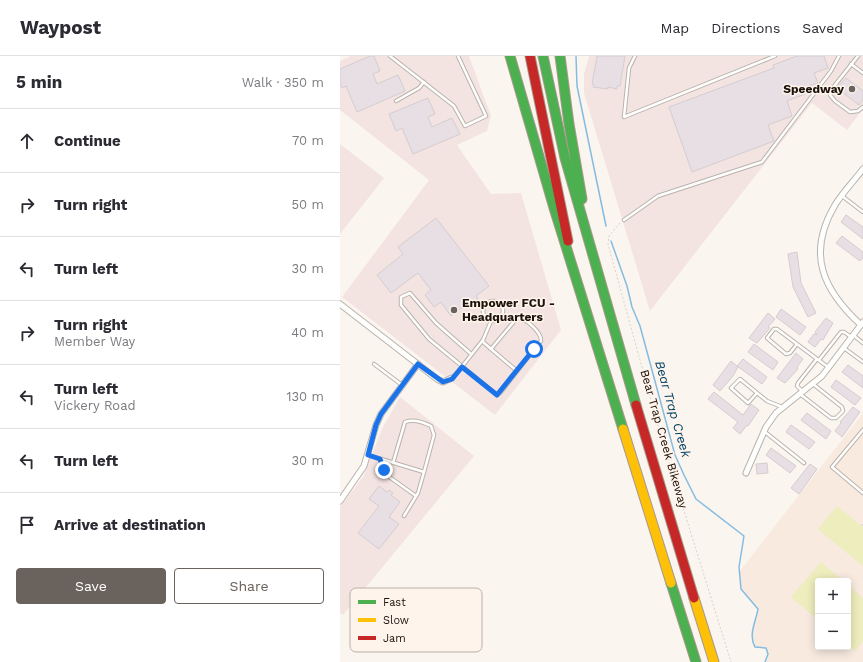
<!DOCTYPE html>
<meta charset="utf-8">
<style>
:root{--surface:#fff;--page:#f7f7f7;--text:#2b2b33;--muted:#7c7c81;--line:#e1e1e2;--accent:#6a625c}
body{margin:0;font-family:"Work Sans",sans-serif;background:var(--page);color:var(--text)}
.controls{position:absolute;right:12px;bottom:12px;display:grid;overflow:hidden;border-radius:4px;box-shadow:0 2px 10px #0003}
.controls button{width:36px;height:36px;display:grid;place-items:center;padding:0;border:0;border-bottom:1px solid var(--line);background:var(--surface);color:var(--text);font:20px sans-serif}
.stop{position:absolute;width:12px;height:12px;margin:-9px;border:3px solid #1a73e8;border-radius:50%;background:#fff}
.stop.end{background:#1a73e8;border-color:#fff;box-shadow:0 1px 4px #0008}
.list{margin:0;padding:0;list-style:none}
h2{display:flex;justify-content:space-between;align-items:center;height:52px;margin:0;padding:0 16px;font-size:17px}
h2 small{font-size:13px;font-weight:400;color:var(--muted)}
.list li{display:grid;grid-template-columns:26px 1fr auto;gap:12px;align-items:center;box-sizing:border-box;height:64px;padding:0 16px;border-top:1px solid var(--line)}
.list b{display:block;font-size:15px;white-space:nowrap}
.list p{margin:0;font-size:13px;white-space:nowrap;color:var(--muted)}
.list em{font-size:13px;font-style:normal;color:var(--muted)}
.actions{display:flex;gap:8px;padding:12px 16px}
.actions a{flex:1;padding:9px 0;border:1px solid var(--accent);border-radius:4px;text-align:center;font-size:14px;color:var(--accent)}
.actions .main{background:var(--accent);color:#fff}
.icon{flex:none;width:22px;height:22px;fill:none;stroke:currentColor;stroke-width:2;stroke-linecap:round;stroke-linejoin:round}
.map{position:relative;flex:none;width:523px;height:606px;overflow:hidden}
header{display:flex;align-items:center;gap:24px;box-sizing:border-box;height:56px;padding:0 20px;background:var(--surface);border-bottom:1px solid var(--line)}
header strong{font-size:19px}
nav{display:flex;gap:22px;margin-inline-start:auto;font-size:14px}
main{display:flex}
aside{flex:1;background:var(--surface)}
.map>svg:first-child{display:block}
.commercial{fill:#f3e4e2}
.built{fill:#f8eadf;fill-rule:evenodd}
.green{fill:#ededbd}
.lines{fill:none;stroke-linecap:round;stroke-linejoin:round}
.stream{stroke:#84bce1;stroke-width:1.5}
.building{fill:#e8dfe5;stroke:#d3cdd0}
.lane-casing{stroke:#bab3ad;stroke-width:4.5}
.street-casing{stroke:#bab3ad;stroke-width:7}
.fast-casing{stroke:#a89a8b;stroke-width:11}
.slow-casing{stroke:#a89a8b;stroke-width:11}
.jam-casing{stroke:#a89a8b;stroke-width:11}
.path{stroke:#d5d2d1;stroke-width:1;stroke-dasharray:2 2;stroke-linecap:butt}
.lane{stroke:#fefefd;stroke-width:2.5}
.street{stroke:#fefefd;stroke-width:5}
.fast{stroke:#4caf50;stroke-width:9}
.slow{stroke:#ffc107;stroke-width:9}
.jam{stroke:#c62828;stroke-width:9}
.route{stroke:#1a73e8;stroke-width:5}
.poi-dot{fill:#6a625c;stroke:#fff4ec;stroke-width:1.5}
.labels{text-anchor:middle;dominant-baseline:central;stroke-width:3;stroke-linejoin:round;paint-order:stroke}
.poi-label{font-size:12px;font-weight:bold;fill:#1c130c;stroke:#fff4ec;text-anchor:end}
.street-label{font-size:12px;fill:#1c130c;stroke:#fff4ec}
.water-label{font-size:13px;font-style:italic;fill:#004468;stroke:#fff4ec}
.key{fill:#fff4ec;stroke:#bbb0a9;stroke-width:1}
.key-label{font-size:11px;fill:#1c130c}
</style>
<header>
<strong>Waypost</strong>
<nav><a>Map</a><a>Directions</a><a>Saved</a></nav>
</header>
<main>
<aside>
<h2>5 min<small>Walk · 350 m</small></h2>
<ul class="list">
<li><svg class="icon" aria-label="ahead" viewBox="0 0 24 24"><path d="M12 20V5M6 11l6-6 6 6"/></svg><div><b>Continue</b></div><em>70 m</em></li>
<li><svg class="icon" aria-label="right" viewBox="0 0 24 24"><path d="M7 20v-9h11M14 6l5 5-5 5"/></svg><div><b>Turn right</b></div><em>50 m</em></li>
<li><svg class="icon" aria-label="left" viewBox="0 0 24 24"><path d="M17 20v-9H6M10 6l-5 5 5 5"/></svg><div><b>Turn left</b></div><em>30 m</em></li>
<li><svg class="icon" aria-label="right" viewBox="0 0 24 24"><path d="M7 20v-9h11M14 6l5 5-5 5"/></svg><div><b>Turn right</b><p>Member Way</p></div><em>40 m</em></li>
<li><svg class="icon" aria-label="left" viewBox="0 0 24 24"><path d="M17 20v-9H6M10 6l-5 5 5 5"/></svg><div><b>Turn left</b><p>Vickery Road</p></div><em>130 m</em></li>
<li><svg class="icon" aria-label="left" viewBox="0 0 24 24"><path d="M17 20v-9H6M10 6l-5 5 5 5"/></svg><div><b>Turn left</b></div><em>30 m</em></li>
<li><svg class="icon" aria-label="arrive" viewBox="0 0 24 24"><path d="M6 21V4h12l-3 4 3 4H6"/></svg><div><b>Arrive at destination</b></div></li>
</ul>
<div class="actions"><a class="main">Save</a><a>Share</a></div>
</aside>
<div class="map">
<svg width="523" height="606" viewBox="0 0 523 606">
<rect width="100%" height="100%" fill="#fbf5f0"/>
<g class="commercial">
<path d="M 11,0 L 129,0 L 151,60 L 147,75 L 117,89 L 151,138 L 181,137 L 221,274 L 155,359 L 2,241 L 89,124 L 0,54 L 0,5 Z"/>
<path d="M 249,0 L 523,0 L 523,53 L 507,74 L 472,47 L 310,255 L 244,37 L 244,18 Z"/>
<path d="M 0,88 L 44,122 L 0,178 Z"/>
<path d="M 60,341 L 134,400 L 3,559 L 0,557 L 0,451 L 23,421 L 42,373 Z"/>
</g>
<path class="built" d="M 523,357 L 523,606 L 425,606 L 428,598 L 426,592 L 415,591 L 413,587 L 412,572 L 418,553 L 401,533 L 399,516 ZM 478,525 L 508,525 L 508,591 L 478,591 Z"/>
<g class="green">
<path d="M 497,450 L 523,471 L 523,510 L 478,473 Z"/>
<path d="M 481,506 L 503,525 L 478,525 L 478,564 L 451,541 Z"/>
<path d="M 508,529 L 523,542 L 523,585 L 515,595 L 508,589 Z"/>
</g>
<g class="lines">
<g class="stream">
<path d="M 236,0 L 237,30 L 266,170"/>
<path d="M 271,185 L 287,230 L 292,251 L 300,270 L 335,399 L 344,419 L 356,443 L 404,480 L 399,511 L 401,533 L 418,553 C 416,565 408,579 415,591 L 426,592 L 428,598 L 425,606"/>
</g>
</g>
<g class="building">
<path d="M 30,0 L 34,0 L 40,15 L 33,18 L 37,28 L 58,19 L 65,35 L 17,56 L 6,30 L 2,32 L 0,27 L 0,13 Z"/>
<path d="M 257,0 L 285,0 L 280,30 L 277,30 L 277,33 L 268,31 L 268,33 L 253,31 L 254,28 L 252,28 Z"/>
<path d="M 457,0 L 484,0 L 488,12 L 474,17 L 478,27 L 468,30 L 470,36 L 447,45 L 452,60 L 428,69 L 434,85 L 352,116 L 329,51 L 434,12 L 433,9 Z"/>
<path d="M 506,22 L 523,35 L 523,44 L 519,49 L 497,32 Z"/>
<path d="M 88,42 L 95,58 L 88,61 L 92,71 L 112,62 L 120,78 L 73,98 L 62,72 L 56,75 L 49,58 Z"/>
<path d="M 506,159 L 523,171 L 523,183 L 501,166 Z"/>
<path d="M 96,162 L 149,230 L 136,240 L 138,243 L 126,252 L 124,250 L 111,260 L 101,246 L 94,251 L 85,239 L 91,234 L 78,217 L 51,237 L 37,219 L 63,198 L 58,191 Z"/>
<path d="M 502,180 L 523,196 L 523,202 L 520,205 L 496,187 Z"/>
<path d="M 457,196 L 461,227 L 476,257 L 468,261 L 453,231 L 448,198 Z"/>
<path d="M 441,253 L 466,271 L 460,279 L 436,261 Z"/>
<path d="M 428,257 L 435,263 L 428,271 L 430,272 L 417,287 L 409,282 Z"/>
<path d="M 486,262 L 493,267 L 483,284 L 481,283 L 475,291 L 468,286 L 474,278 L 477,279 L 475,276 Z"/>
<path d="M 414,288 L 438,306 L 433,314 L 408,296 Z"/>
<path d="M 456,297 L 463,303 L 457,311 L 458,313 L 445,327 L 437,322 Z"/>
<path d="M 403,303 L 427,321 L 422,328 L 397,310 Z"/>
<path d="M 391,305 L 398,311 L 393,320 L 380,335 L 373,329 Z"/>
<path d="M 508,309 L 523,320 L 523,332 L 502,316 Z"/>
<path d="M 496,324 L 521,342 L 515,349 L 491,331 Z"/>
<path d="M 374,336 L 403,359 L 411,348 L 419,354 L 408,370 L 407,369 L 400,378 L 393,372 L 398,366 L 368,343 Z"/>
<path d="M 513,351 L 520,356 L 502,381 L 495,375 L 501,367 L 500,366 Z"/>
<path d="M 467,357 L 491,375 L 486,383 L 461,364 Z"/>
<path d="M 451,369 L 475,386 L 469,393 L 446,376 Z"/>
<path d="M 431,392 L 456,410 L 450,417 L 426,399 Z"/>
<path d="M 427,407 L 428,417 L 417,418 L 416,408 Z"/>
<path d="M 470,408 L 477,413 L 459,438 L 451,432 Z"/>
<path d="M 39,430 L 47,436 L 49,434 L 53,437 L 51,439 L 60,446 L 49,461 L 59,468 L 39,493 L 18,477 L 39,450 L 29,443 Z"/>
</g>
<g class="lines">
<g class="lane-casing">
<g id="lane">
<path d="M 50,0 L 114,50 L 125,70 L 146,60 L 118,0"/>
<path d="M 295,0 L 289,12 L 284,61 L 435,0"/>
<path d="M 518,0 L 495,29 L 490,39 L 495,45 L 510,56 L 518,55 L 523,51"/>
<path d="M 511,8 L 523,17"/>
<path d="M 56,45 L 79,32 L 84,26"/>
<path d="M 502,140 L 523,156"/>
<path d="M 284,164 L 318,140 L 422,106 L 491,15 L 499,0"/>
<circle cx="153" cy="255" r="10"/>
<path d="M 513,279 L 523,287"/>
<path d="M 142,285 L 151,293"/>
<path d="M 457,288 L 450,297 L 446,298 L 427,282 L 434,273 L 437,273 L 477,303"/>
<path d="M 504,292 L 523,306"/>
<path d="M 131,298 L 96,267 L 70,237 L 61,241 L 61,249 L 89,283 L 157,339 L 160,337 C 174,320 187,302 201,285 C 202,277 185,261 177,262 L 151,293 L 177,315"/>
<path d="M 479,304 L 501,276 L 504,276 L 511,281"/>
<path d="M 34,308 L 62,329"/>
<path d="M 113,322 L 143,284 L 151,265"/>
<path d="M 462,335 L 457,330 L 458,327 L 477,303 L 488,311"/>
<path d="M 417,337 L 408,347 L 391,332 L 400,323 L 427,345 L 442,351"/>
<path d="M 460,338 L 491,362 L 496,362 L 503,355 L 502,351 L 473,328"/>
<path d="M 523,374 L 492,411 L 523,437"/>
<path d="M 425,376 L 464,407"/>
<path d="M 28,399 L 84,416 L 94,379 L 91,370 C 83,366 73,363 65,366 L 53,407"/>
<path d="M 40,403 L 48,420 L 76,440"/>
<path d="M 64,460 L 78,437 L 84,416"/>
</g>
</g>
<g class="street-casing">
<g id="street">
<path d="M 0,248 L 97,323 L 103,326 L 112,322"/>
<path d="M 521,269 C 483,234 466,198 495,149 C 503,136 514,125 523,113"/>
<path d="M 406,417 L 426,371 L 436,357 L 482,320 L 523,266"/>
<path d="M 0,445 L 24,410 L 36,369 L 41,358 L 78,308"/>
</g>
</g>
<g class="fast-casing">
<g id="fast">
<path d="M 170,0 L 214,152 L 283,373"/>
<path d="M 203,0 L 225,102 L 296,349"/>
<path d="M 220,0 L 229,68 L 242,143"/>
<path d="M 331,527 L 356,606"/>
</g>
</g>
<g class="slow-casing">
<g id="slow">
<path d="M 283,373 L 331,527"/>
<path d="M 354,542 L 374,606"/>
</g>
</g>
<g class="jam-casing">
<g id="jam">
<path d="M 190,0 L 228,185"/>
<path d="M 296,349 L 354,542"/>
</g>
</g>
<g class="path">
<path d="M 280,167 L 269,180 L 268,188 L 322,384 L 391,606"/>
<path d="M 521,469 L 523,469"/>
</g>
<use href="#lane" class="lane"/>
<use href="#street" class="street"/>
<use href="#fast" class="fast"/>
<use href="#slow" class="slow"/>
<use href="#jam" class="jam"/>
</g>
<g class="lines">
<path class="route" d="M 44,414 L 40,403 L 28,399 L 36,369 L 41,358 L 78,308 L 103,326 L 112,323 L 122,311 L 157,339 L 194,293"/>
</g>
<g class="poi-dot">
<circle cx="512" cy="33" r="4"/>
<circle cx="114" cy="254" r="4"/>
</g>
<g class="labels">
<g class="poi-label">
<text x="504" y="33">Speedway</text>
<text x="122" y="247" text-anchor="start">Empower FCU -<tspan x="122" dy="14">Headquarters</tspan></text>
</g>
<g class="street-label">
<text transform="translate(324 383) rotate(74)">Bear Trap Creek Bikeway</text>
</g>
<g class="water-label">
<text transform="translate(333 353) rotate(74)">Bear Trap Creek</text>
</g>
</g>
<rect x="10" y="532" width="132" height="64" rx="6" class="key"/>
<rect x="18" y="544" width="18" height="4" fill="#4caf50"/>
<rect x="18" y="562" width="18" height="4" fill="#ffc107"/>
<rect x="18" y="580" width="18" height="4" fill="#c62828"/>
<g class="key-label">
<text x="43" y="550">Fast</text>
<text x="43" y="568">Slow</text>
<text x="43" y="586">Jam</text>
</g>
</svg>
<div class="controls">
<button>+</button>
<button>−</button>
</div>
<div class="stop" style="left:194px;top:293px"></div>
<div class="stop end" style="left:44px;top:414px"></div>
</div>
</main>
